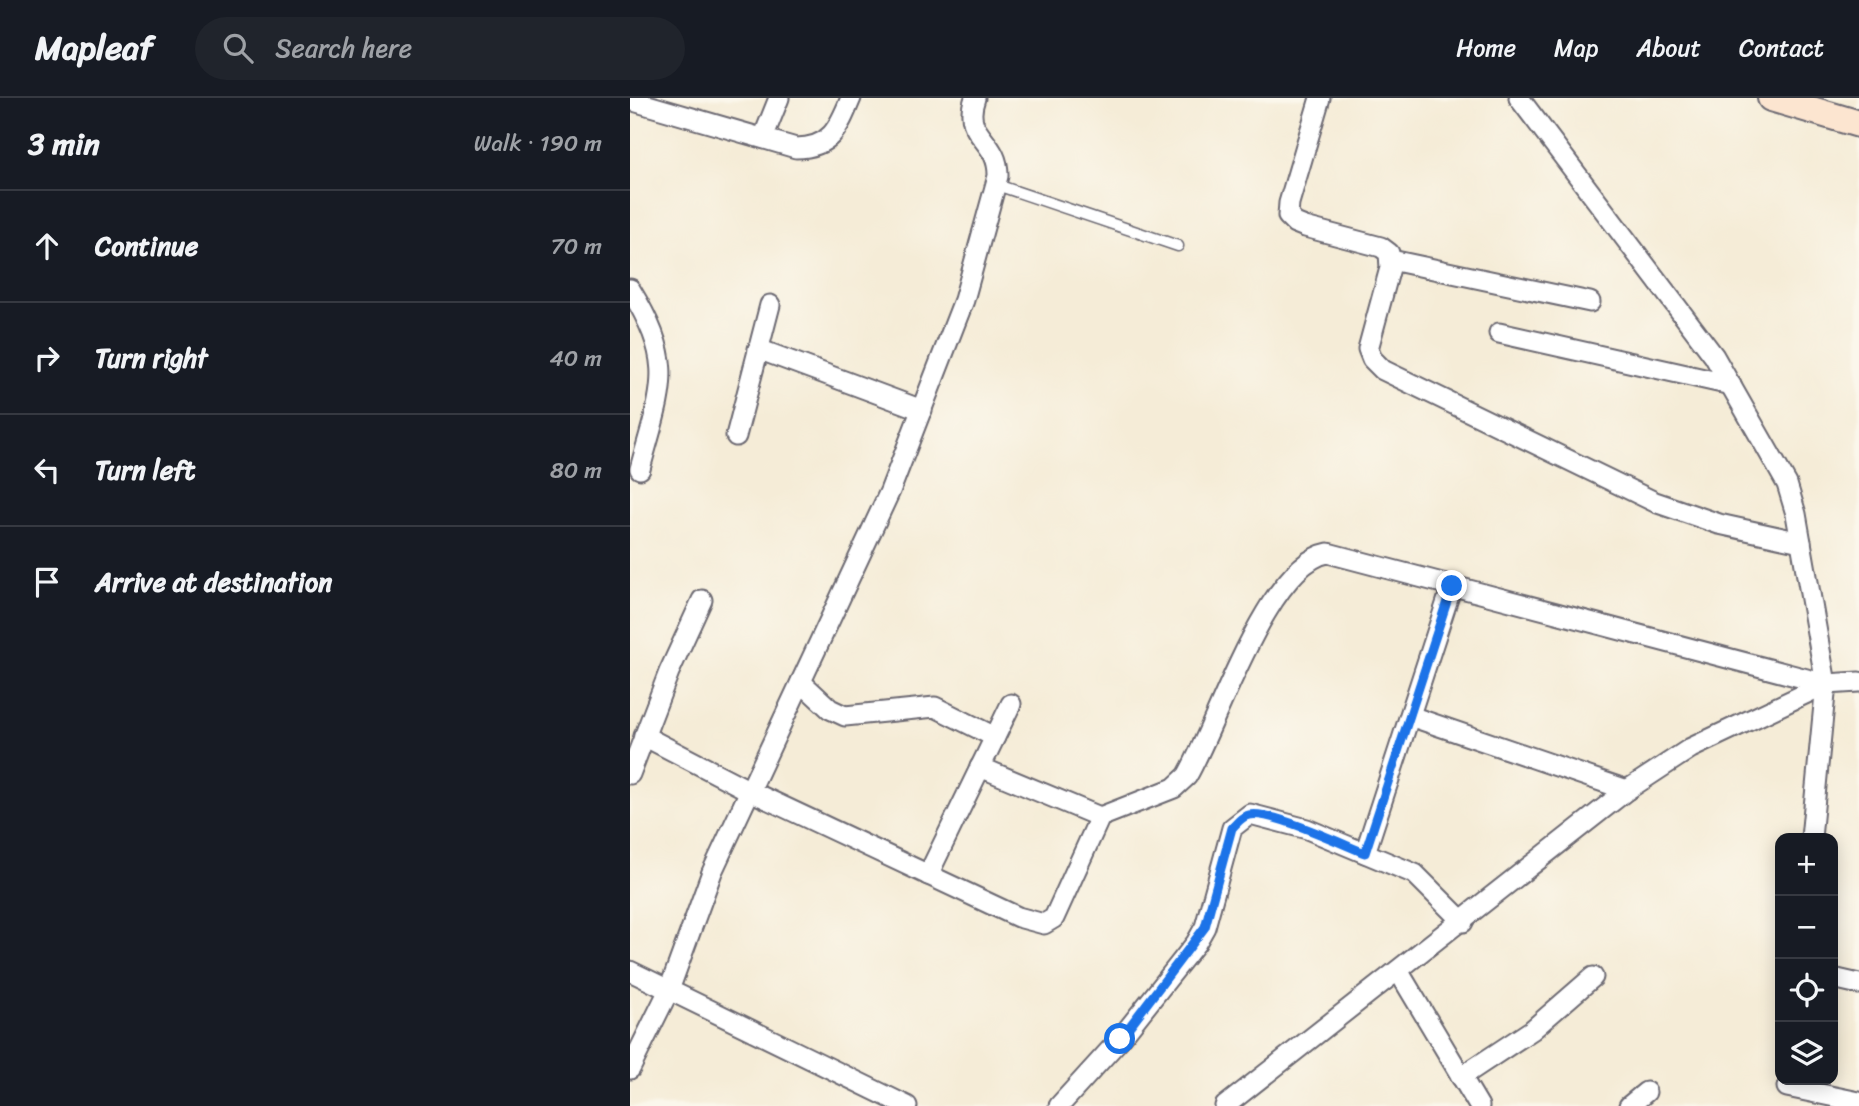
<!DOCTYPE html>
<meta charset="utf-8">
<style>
:root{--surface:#171b24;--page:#20242c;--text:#f1f3f6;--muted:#9ea1a6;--line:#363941}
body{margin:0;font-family:Sriracha,sans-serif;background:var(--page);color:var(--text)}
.controls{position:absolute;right:21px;bottom:21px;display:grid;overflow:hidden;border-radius:14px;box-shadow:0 4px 18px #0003}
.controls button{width:63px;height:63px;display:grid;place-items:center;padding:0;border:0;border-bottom:2px solid var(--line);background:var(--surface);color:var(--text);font:35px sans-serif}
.stop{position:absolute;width:21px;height:21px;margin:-16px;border:5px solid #1a73e8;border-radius:50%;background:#fff}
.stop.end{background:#1a73e8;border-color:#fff;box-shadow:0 2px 7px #0008}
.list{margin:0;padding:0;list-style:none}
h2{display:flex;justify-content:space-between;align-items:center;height:91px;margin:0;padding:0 28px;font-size:30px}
h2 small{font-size:23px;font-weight:400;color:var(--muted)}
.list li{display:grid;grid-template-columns:46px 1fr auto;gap:21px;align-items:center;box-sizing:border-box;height:112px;padding:0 28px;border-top:2px solid var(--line)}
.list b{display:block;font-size:26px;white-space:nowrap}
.list em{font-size:23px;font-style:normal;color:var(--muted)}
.icon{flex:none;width:38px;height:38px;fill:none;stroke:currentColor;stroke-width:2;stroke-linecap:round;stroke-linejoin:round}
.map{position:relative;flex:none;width:1229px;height:1008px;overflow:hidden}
header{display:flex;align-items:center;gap:42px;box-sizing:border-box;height:98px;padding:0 35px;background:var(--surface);border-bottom:2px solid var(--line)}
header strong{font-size:33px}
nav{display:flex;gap:38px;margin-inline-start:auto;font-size:24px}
.search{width:490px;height:63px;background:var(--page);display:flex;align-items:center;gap:18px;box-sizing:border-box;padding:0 24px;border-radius:38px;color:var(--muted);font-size:26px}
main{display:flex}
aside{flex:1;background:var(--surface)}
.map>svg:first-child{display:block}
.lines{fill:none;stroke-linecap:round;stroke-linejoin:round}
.lane-casing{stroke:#6c6972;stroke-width:13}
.street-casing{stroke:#6c6972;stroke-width:23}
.secondary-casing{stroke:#6c6972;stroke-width:30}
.lane{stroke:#fff;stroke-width:10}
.street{stroke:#fff;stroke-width:19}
.secondary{stroke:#fce5d0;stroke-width:26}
.route{stroke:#1a73e8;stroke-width:9}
</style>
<header>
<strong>Mapleaf</strong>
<div class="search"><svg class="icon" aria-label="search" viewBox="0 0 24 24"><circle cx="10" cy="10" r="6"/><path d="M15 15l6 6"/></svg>Search here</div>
<nav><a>Home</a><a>Map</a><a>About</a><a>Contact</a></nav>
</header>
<main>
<aside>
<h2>3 min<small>Walk · 190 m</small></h2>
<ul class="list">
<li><svg class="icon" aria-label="ahead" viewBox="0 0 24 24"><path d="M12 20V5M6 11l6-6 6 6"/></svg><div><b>Continue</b></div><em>70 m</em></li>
<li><svg class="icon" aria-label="right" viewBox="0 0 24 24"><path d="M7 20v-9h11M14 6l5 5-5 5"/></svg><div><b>Turn right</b></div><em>40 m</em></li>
<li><svg class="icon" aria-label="left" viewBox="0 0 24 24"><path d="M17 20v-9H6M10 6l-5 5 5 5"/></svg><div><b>Turn left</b></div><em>80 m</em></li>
<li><svg class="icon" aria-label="arrive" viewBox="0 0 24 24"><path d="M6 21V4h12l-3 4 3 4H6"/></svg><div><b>Arrive at destination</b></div></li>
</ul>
</aside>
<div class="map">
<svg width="1229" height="1008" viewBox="0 0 1229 1008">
<rect width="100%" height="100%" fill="#fbf7ec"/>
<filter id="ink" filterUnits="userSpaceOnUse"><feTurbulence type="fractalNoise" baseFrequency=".0143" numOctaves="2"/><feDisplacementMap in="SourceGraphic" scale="14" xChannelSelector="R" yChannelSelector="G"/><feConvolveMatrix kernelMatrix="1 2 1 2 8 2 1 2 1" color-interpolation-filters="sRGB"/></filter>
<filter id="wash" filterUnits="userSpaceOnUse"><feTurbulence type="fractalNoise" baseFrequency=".00686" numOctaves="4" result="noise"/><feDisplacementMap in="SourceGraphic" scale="28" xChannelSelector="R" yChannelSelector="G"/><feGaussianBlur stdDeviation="1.57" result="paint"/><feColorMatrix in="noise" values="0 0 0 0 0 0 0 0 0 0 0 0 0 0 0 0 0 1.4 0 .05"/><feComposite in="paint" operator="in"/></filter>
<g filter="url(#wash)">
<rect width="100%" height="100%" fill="#f5ecd7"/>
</g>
<g filter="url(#ink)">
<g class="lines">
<g class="lane-casing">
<path id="lane" d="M 367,87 L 548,148"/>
</g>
<g class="street-casing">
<g id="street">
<path d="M 690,0 L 659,105 L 658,118 L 665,125 L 675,129 L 751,149 L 759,155 L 760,170 L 738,251 L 742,261 L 753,272 L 1025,404 L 1089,426 L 1171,444"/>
<path d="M 0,2 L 166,50 C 201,50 209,29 221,0"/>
<path d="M 133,40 L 149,0"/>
<path d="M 761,162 L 960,204"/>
<path d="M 0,191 C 47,268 32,289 10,371"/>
<path d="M 869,235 L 1101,287"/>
<path d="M 128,251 L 292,312"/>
<path d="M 106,338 L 140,207"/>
<path d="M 171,584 L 200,611 L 215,618 L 305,609 L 365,639"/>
<path d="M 780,618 L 997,692"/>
<path d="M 14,638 L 120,693 L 388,819 L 414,826 L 424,820 L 470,719 L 544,690 L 557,678 C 587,627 637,466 698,455 L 1196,586 L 1229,584"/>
<path d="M 350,669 L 470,719"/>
<path d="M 0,676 L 39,574 L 72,502"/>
<path d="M 1181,740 L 1196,586"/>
<path d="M 735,755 L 822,488"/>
<path d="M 298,777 L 381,606"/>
<path d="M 0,873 L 277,1008"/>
<path d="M 769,874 L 849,1008"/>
<path d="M 1203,880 L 1229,886"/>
<path d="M 0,971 L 39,892 L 82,774 L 260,393 L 334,202 L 368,78 C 369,40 331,39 345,0"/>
<path d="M 831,979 L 902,932 L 963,879"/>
<path d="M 1157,989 L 1229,1004"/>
<path d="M 429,1008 L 490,941 L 566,845 L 575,829 L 602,730 L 620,716 L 677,731 L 785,776 L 833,824"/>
<path d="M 595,1008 L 997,692 L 1061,650 L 1196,586 L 1166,416 L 1157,386 L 1084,258 L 889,0"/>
<path d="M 999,1008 L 1016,994"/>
</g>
</g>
<g class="secondary-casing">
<path id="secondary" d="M 1141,0 L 1229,26"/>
</g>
<use href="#lane" class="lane"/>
<use href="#street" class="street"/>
<use href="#secondary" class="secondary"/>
</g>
</g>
<g class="lines" filter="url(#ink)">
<path class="route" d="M 490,941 L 575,829 L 602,730 C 607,725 612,718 619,717 C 641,712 712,746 735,755 L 822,488"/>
</g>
</svg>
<div class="controls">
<button>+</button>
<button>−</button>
<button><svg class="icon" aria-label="locate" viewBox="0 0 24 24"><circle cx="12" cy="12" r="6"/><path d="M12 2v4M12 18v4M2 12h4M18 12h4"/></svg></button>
<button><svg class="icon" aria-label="layers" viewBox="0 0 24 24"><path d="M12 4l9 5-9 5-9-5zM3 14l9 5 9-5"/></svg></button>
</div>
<div class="stop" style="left:490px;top:941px"></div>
<div class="stop end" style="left:822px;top:488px"></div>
</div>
</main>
